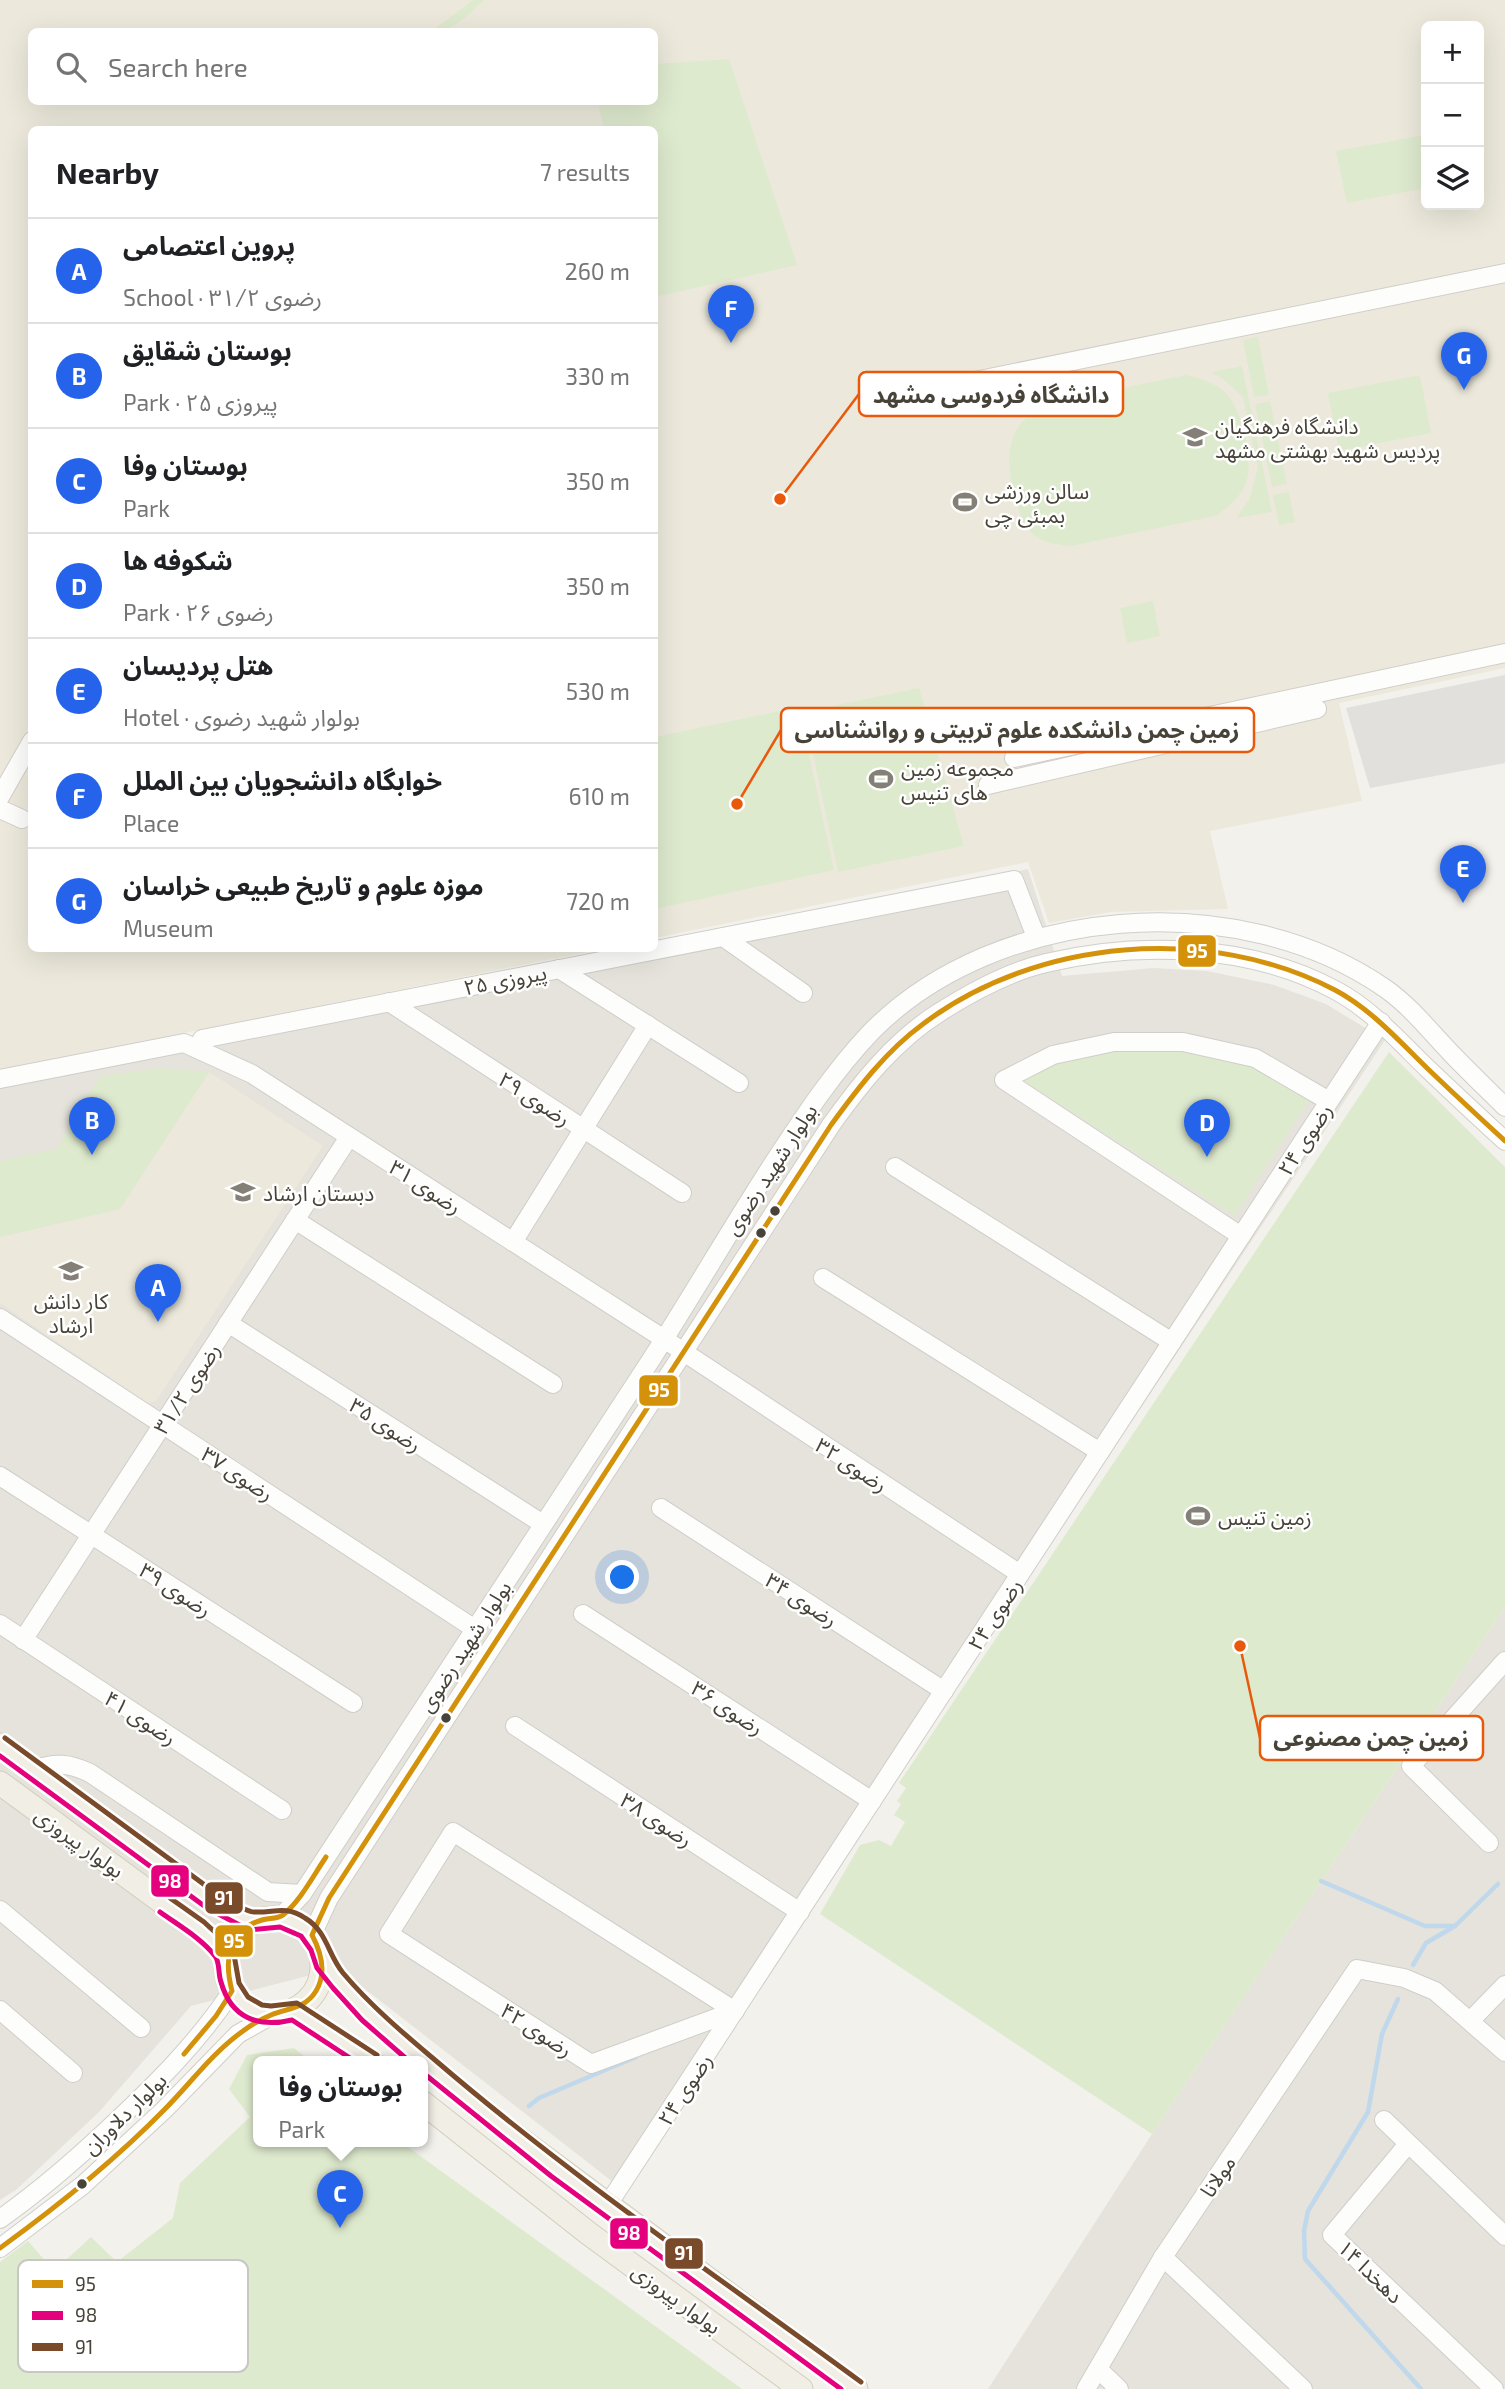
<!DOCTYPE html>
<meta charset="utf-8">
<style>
:root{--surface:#fff;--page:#f6f6f6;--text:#202124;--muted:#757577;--line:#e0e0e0;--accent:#2563eb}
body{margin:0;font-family:"Exo 2","Noto Sans Arabic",sans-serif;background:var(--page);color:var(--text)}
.controls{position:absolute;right:21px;top:21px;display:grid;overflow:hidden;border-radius:10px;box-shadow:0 7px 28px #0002}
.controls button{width:63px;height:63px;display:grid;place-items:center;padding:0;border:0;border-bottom:2px solid var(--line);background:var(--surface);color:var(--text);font:35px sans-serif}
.you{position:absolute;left:623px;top:1578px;width:24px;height:24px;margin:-18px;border:5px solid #fff;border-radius:50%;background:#1a73e8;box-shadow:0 0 0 10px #1a73e833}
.badge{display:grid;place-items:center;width:46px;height:46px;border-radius:50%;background:var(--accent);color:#fff;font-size:23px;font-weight:700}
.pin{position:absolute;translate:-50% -58px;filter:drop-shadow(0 2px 4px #0008)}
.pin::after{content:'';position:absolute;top:37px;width:24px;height:21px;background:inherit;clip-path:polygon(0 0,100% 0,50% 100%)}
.popup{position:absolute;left:253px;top:2056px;width:175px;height:91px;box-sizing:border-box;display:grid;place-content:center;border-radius:10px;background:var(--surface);filter:drop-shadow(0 2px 5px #0005);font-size:23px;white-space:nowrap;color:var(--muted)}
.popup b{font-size:26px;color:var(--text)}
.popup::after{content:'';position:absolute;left:50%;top:100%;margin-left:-14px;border:14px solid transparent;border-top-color:var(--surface)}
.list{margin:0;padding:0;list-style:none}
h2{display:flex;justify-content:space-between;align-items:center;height:91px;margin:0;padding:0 28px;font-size:30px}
h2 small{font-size:23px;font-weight:400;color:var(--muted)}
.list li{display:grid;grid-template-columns:46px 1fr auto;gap:21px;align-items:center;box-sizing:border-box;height:105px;padding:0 28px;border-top:2px solid var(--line)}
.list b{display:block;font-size:26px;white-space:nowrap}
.list p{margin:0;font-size:23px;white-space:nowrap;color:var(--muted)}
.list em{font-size:23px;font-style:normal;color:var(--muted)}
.icon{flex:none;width:38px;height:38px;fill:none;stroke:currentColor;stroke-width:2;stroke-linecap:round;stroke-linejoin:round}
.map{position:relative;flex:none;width:1505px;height:2389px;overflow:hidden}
.search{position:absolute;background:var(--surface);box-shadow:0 7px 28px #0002;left:28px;top:28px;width:630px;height:77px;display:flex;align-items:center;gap:18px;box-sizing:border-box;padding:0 24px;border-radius:10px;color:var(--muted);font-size:26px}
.panel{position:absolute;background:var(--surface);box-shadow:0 7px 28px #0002;left:28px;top:126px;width:630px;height:826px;border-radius:10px}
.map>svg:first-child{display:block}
.residential{fill:#e5e3db}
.education{fill:#ece9dc;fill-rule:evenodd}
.green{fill:#deeace}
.parking{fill:#e1e0dc}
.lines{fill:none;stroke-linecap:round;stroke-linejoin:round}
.stream{stroke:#c0d8ec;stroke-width:4.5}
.minor-casing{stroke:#d0ceca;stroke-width:20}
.major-casing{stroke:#d3cdbb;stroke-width:25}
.minor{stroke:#fdfdfc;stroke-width:18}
.major{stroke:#f1eee5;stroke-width:23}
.bus-1-casing{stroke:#fff;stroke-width:10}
.bus-2-casing{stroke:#fff;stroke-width:10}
.bus-3-casing{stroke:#fff;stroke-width:10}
.bus-1{stroke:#d4920b;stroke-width:5}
.bus-2{stroke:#e5007d;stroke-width:5}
.bus-3{stroke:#7a4b2a;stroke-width:5}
.bus-dot{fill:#484339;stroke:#fff;stroke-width:2.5}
.labels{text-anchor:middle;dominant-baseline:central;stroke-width:5;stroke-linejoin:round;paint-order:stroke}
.poi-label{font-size:21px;fill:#484339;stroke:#fff;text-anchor:start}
.street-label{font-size:21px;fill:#484339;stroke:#fff}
.key{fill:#fff;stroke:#c8c7c4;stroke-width:2}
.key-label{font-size:19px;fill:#484339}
.leader{fill:none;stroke:#e8590c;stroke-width:2.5}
.callout-dot{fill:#e8590c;stroke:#fff;stroke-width:2.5}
.callout{fill:#fff;stroke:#e8590c;stroke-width:2.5}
.callout-label{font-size:23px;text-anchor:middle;font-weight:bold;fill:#484339}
.line-badge{stroke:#fff;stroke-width:2.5}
.badge-label{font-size:19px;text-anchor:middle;font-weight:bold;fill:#fff}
</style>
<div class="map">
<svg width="1505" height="2389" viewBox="0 0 1505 2389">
<rect width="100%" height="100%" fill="#f2f1ec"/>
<g class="residential">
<path d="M 1028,869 L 1062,976 L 1154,968 L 1207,971 L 1274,985 L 1326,1004 L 1385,1040 L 622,2189 L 338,1968 L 191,2006 L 99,2112 L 16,2190 L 0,2200 L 0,1074 Z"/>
<path d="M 1505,1607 L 1505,2389 L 988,2389 L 1152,2134 Z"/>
</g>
<g class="education">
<path d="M 0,0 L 1505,0 L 1505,668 L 1339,703 L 1362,801 L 1210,831 L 1228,909 L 1111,912 L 1049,923 L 1028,862 L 655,938 L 654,130 L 32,130 L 32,948 L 602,949 L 0,1070 ZM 1426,26 L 1479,26 L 1479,205 L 1426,205 ZM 32,32 L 654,32 L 654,102 L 32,102 Z"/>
<path d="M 209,1072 L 323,1146 L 156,1401 L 148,1403 L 0,1303 L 0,1237 L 120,1209 Z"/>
</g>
<g class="green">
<path d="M 473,0 L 484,0 C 469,14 454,32 432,31 Z"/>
<path d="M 729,59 L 797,265 L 655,297 L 654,130 L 604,129 L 598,102 L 654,102 L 655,64 Z"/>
<path d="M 1426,135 L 1426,188 L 1347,203 L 1336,151 Z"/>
<path d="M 1258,337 L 1269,395 L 1254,397 L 1243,340 Z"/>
<path d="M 1242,366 L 1272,512 L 1236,518 L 1249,500 L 1258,468 L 1243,397 L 1223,379 L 1211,372 Z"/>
<path d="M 1186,375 C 1200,378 1213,382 1225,392 C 1242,408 1253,458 1247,480 C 1242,496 1229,507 1215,516 L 1071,546 C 1058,545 1044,543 1034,535 C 1022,526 1019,511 1015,497 C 1005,458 1005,429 1041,405 Z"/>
<path d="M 1420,375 L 1431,433 L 1339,451 L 1328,393 Z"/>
<path d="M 1270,401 L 1287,484 L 1272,487 L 1255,404 Z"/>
<path d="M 1289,492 L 1295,522 L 1279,525 L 1273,495 Z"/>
<path d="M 1153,601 L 1160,636 L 1127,643 L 1120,608 Z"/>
<path d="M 919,688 L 964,846 L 838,872 L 804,712 Z"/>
<path d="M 799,707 L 834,870 L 655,909 L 655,737 Z"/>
<path d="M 1119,1050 L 1185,1051 L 1254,1067 L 1310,1098 L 1234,1216 L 1024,1081 L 1057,1062 Z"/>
<path d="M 1389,1052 L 1505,1167 L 1505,1607 L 1152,2134 L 820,1914 L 860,1845 L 879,1840 L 891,1846 L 905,1822 L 894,1815 L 901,1804 L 897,1801 L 906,1788 L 899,1783 Z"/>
<path d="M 159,1068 L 209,1072 L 120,1209 L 0,1237 L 0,1161 L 57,1149 L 100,1076 Z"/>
<path d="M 294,2048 L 311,2062 L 258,2062 L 258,2142 L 401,2142 L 742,2389 L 0,2389 L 0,2262 L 28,2241 L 54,2271 L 91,2237 L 117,2262 L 173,2218 L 180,2183 L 250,2117 L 229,2089 L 247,2055 Z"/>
</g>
<path class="parking" d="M 1505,675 L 1505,763 L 1370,788 L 1346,708 Z"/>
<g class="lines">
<g class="stream">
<path d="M 1321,1881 L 1425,1926 L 1455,1926"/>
<path d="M 1413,1965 L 1426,1943 L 1455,1926 L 1498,1884"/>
<path d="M 1398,1999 L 1382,2034 L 1368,2112 L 1308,2211 L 1304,2231 L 1305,2259 L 1421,2389"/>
<path d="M 529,2106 L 539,2098 L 636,2057"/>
</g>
<g class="minor-casing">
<g id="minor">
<path d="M 896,397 L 1505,273"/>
<path d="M 1014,758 L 1505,653"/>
<path d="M 988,785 L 1317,709"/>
<path d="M 0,797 L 32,741"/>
<path d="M 0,809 L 22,819"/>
<path d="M 723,937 L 803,993"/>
<path d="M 559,969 L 739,1083"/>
<path d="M 389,1002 L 682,1193"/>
<path d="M 202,1039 L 1014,880 L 1036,937"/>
<path d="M 0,1079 L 184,1043 L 252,1074 L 664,1339 L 1020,1574"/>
<path d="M 895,1167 L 1172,1342"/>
<path d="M 295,1220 L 553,1384"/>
<path d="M 1241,1236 L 1004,1080 L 1053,1055 L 1114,1042 L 1183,1042 L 1255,1058 L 1329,1101"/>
<path d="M 513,1242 L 648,1025"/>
<path d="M 823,1278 L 1100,1452"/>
<path d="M 0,1318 L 475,1629"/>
<path d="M 228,1323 L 543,1524"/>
<path d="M 0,1476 L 353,1703"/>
<path d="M 661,1508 L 944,1691"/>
<path d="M 583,1614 L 872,1801"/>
<path d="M 0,1624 L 282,1810"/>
<path d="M 23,1640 L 349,1137"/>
<path d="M 515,1726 L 800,1912"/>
<path d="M 33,1770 C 55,1762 69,1763 90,1773 L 268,1892 L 302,1894"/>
<path d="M 453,1832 L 735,2011 L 591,2064 L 389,1934 Z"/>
<path d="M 1489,1843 L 1411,1766 L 1505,1661"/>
<path d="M 0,1910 L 141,2028"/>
<path d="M 281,1917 L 302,1894 C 416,1719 531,1544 645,1369 C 690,1300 731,1228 776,1159 C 805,1115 834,1071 871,1032 C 997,904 1239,886 1386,989 C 1410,1006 1429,1030 1449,1051 C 1467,1070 1486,1088 1505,1107"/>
<path d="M 312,1935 L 329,1898 L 831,1125 C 861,1083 895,1040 940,1012 C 970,993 1011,971 1046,963 C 1138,941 1250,944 1335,990 C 1371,1009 1399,1041 1428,1069 C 1453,1093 1479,1117 1505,1141"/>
<path d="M 0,2010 L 73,2073"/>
<path d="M 1471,2020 L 1505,1985"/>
<path d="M 1384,2120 L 1505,2236"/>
<path d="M 1408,2144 L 1332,2235 L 1494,2389"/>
<path d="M 607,2206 L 1381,1022"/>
<path d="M 0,2219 C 38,2192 73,2162 107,2130 C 153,2087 197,2044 232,1991"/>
<path d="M 0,2248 L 83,2185 L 164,2110 L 238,2034 L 272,2015"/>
<path d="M 1163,2257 L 1303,2389"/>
<path d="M 1098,2369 L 1119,2389"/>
<path d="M 1086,2389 L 1163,2257 L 1357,1969 L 1404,1978 L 1435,1991 L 1505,2052"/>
</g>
</g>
<g class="major-casing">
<g id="major">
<path d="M 0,1745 L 212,1901 L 252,1922"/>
<path d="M 0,1783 L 199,1929 L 226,1954"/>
<circle cx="274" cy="1966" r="48"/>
<path d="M 323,1963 L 381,2026 L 482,2111 L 856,2389"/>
<path d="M 294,2011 L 372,2062"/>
<path d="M 422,2102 L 588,2233 L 801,2389"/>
</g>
</g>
<use href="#minor" class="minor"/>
<use href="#major" class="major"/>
<g class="bus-1-casing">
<g id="bus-1">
<path d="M 184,2054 L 216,2016 L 232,1991 C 224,1960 227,1930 262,1920 C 269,1918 278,1919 283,1915 C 301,1900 313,1876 326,1857"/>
<path d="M 0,2248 C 58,2206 114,2161 164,2110 C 190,2084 212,2053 243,2031 C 251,2025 261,2019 271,2015 C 288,2008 305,2009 316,1991 C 327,1973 321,1952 312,1935 L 329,1898 L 831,1125 C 858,1088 886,1051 923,1024 C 1037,938 1209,924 1335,990 C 1371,1009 1399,1041 1428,1069 C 1453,1093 1479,1117 1505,1141"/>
</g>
</g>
<g class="bus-2-casing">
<g id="bus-2">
<path d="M 0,1756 L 207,1908 L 249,1930 L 280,1927 L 301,1936 L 311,1950 L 317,1968 L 333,1988 L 362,2020 L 410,2062"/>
<path d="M 160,1912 C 178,1925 201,1938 215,1956 C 220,1962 218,1974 221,1982 C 231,2018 258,2028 292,2020 L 356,2062"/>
<path d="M 422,2072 L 551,2176 L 841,2389"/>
</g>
</g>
<g class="bus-3-casing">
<g id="bus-3">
<path d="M 5,1738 L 217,1894 C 225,1898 246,1912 254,1912 C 275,1913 285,1905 305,1918 C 327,1931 328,1955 343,1973 C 371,2006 403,2033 435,2060 C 570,2176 718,2277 861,2382"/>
<path d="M 170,1898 L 204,1922 L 233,1949 L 239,1983 L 248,1997 L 262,2005 L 271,2006 L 297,2003 L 377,2055"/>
</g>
</g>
<use href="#bus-1" class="bus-1"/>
<use href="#bus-2" class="bus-2"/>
<use href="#bus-3" class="bus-3"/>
</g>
<defs>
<g id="university-bare" transform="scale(1.89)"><path d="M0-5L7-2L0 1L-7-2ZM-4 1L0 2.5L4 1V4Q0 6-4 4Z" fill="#848078" stroke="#fff" stroke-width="2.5" paint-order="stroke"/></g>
<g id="stadium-bare" transform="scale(1.89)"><path d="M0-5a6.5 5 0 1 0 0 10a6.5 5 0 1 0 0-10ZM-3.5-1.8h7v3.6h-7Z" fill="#848078" stroke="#fff" stroke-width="2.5" paint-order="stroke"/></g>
<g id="school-bare" transform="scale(1.89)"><path d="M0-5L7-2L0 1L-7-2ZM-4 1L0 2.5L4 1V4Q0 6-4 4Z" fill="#848078" stroke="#fff" stroke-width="2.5" paint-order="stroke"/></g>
</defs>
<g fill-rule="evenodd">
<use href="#university-bare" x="1195" y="437"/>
<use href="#stadium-bare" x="965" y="502"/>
<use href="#stadium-bare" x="881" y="779"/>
<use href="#school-bare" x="243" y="1192"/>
<use href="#school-bare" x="71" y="1271"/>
<use href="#stadium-bare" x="1198" y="1516"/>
</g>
<g class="bus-dot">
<circle cx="775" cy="1211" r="6"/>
<circle cx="761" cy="1233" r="6"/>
<circle cx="446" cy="1718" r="6"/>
<circle cx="82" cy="2184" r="6"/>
</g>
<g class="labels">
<g class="poi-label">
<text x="1215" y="425">دانشگاه فرهنگیان<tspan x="1215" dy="24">پردیس شهید بهشتی مشهد</tspan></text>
<text x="985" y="490">سالن ورزشی<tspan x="985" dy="24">بمبئی چی</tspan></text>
<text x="901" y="767">مجموعه زمین<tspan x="901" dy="24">های تنیس</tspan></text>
<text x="263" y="1192">دبستان ارشاد</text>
<text x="71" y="1300" text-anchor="middle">کار دانش<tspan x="71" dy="24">ارشاد</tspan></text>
<text x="1218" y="1516">زمین تنیس</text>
</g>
<g class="street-label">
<text transform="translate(505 979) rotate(-11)">پیروزی ۲۵</text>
<text transform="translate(535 1098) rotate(33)">رضوی ۲۹</text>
<text transform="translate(1304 1139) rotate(-57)">رضوی ۲۴</text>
<text transform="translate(770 1169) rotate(-57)">بولوار شهید رضوی</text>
<text transform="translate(426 1186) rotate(33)">رضوی ۳۱</text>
<text transform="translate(186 1388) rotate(-57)">رضوی ۳۱/۲</text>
<text transform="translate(386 1424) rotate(33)">رضوی ۳۵</text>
<text transform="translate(852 1464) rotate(33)">رضوی ۳۲</text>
<text transform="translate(238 1473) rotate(33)">رضوی ۳۷</text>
<text transform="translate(176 1589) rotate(33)">رضوی ۳۹</text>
<text transform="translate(802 1599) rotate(33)">رضوی ۳۴</text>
<text transform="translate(994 1614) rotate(-57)">رضوی ۲۴</text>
<text transform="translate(464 1646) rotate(-57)">بولوار شهید رضوی</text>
<text transform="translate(728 1707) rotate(33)">رضوی ۳۶</text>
<text transform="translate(141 1717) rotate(33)">رضوی ۴۱</text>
<text transform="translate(657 1819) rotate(33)">رضوی ۳۸</text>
<text transform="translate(80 1842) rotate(36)">بولوار پیروزی</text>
<text transform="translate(537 2029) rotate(33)">رضوی ۴۲</text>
<text transform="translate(684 2089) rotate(-57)">رضوی ۲۴</text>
<text transform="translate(124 2113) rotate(-44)">بولوار دلاوران</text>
<text transform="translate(1217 2176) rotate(-56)">مولانا</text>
<text transform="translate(1371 2271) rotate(44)">دهخدا ۱۴</text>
<text transform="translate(677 2298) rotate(36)">بولوار پیروزی</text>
</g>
</g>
<rect x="18" y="2260" width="230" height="112" rx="10" class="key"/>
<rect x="32" y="2280" width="31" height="8" fill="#d4920b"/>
<rect x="32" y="2311" width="31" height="9" fill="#e5007d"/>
<rect x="32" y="2343" width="31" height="8" fill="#7a4b2a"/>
<g class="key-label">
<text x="75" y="2291">95</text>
<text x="75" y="2322">98</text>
<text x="75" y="2354">91</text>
</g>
<path class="leader" d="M780 499L859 394M737 804L781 730M1240 1646L1260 1738"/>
<g class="callout-dot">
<circle cx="780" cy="499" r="7"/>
<circle cx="737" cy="804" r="7"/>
<circle cx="1240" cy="1646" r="7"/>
</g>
<g class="callout">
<rect x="859" y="372" width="264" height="44" rx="7"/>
<rect x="781" y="708" width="473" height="44" rx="7"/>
<rect x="1260" y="1716" width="223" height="44" rx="7"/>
</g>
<g class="callout-label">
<text x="991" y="403">دانشگاه فردوسی مشهد</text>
<text x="1017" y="738">زمین چمن دانشکده علوم تربیتی و روانشناسی</text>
<text x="1371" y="1746">زمین چمن مصنوعی</text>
</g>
<g class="line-badge">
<rect x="1177" y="934" width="40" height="34" rx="7" fill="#d4920b"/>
<rect x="638" y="1374" width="41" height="33" rx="7" fill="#d4920b"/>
<rect x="150" y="1864" width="40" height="34" rx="7" fill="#e5007d"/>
<rect x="204" y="1881" width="40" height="34" rx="7" fill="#7a4b2a"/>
<rect x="214" y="1924" width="40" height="34" rx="7" fill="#d4920b"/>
<rect x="609" y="2217" width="40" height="33" rx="7" fill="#e5007d"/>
<rect x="664" y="2237" width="40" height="33" rx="7" fill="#7a4b2a"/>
</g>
<g class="badge-label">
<text x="1197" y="958">95</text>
<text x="659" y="1397">95</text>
<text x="170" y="1888">98</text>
<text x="224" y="1905">91</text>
<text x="234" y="1948">95</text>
<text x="629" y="2240">98</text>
<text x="684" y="2260">91</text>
</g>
</svg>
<div class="controls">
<button>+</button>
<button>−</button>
<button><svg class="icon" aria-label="layers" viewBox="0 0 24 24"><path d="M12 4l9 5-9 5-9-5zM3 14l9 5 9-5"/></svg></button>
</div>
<div class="you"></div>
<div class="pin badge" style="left:158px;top:1322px">A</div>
<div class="pin badge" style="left:92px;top:1155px">B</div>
<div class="pin badge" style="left:340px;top:2228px">C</div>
<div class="popup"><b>بوستان وفا</b>Park</div>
<div class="pin badge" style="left:1207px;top:1157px">D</div>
<div class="pin badge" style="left:1463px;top:903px">E</div>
<div class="pin badge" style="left:731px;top:343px">F</div>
<div class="pin badge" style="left:1464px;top:390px">G</div>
<div class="search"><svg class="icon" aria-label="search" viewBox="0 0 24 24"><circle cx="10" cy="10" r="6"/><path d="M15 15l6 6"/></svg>Search here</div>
<section class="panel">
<h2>Nearby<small>7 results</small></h2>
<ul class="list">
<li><span class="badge">A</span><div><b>پروین اعتصامی</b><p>School · رضوی ۳۱/۲</p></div><em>260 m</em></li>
<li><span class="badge">B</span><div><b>بوستان شقایق</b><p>Park · پیروزی ۲۵</p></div><em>330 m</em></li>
<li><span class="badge">C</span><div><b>بوستان وفا</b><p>Park</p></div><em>350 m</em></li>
<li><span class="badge">D</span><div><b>شکوفه ها</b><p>Park · رضوی ۲۶</p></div><em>350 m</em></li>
<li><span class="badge">E</span><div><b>هتل پردیسان</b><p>Hotel · بولوار شهید رضوی</p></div><em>530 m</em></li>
<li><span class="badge">F</span><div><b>خوابگاه دانشجویان بین الملل</b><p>Place</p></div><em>610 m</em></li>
<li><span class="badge">G</span><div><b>موزه علوم و تاریخ طبیعی خراسان</b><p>Museum</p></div><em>720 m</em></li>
</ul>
</section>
</div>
